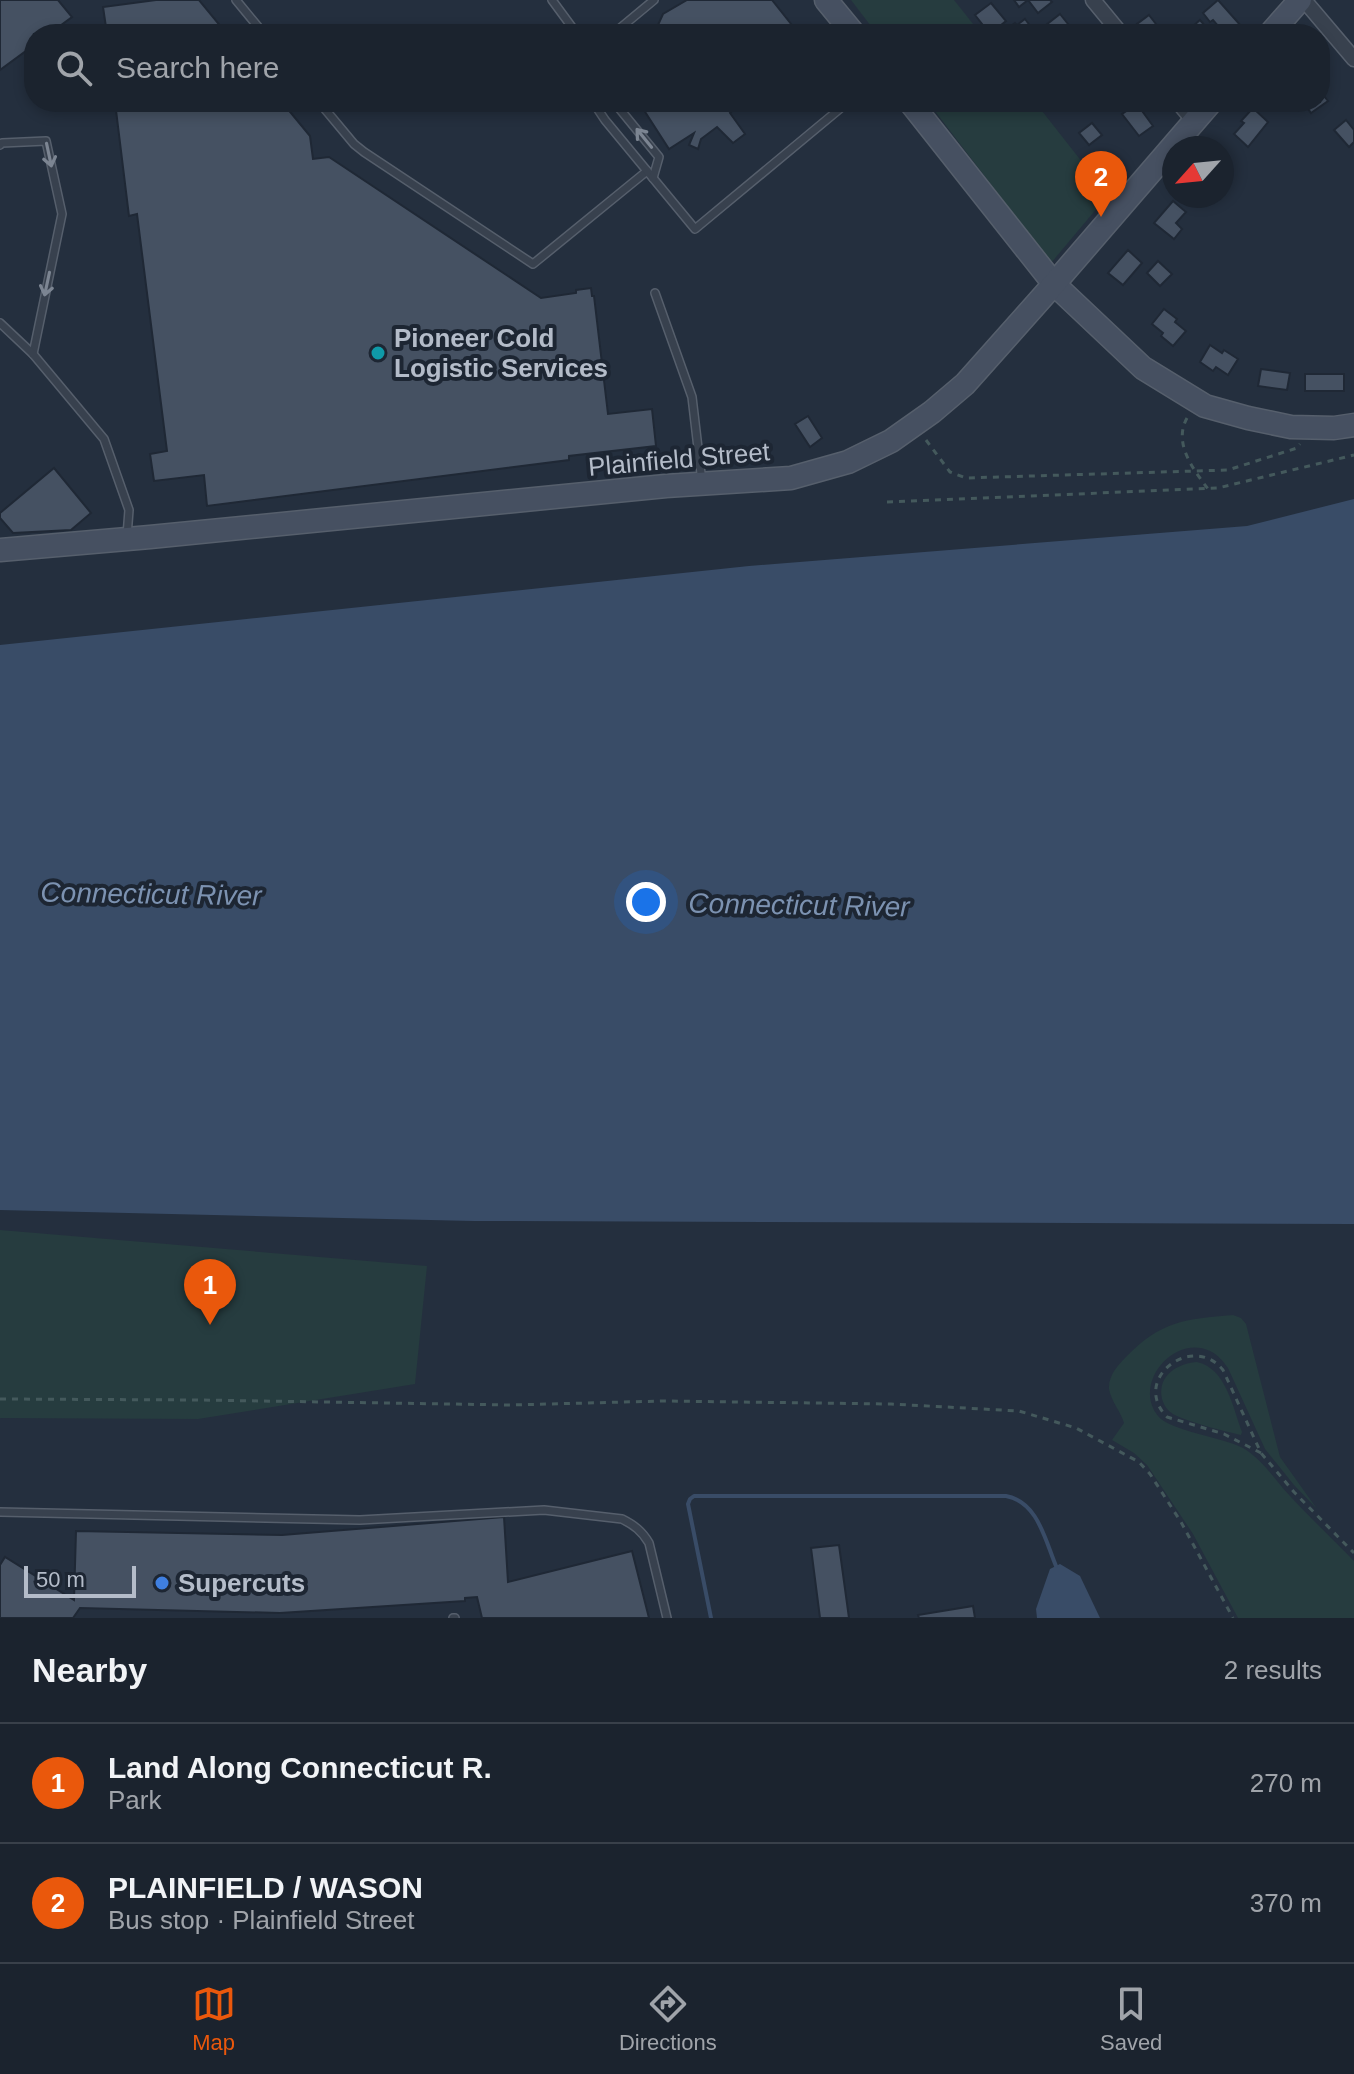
<!DOCTYPE html>
<meta charset="utf-8">
<style>
:root{--surface:#1b232e;--page:#242b36;--text:#f1f3f6;--muted:#a0a4aa;--line:#39404a;--accent:#ea580c}
body{margin:0;font-family:Helvetica,sans-serif;background:var(--page);color:var(--text)}
.compass{position:absolute;left:1162px;top:136px;width:72px;height:72px;border-radius:50%;background:var(--surface);box-shadow:0 4px 12px #0003;rotate:243deg}
.scale{position:absolute;left:24px;bottom:20px;width:112px;box-sizing:border-box;padding-left:8px;border:4px solid #b4bcc9;border-top:0;font-size:22px;line-height:28px;white-space:nowrap;color:#b4bcc9;-webkit-text-stroke:6px #1d2633;paint-order:stroke}
.you{position:absolute;left:646px;top:902px;width:28px;height:28px;margin:-20px;border:6px solid #fff;border-radius:50%;background:#1a73e8;box-shadow:0 0 0 12px #1a73e833}
.badge{display:grid;place-items:center;width:52px;height:52px;border-radius:50%;background:var(--accent);color:#fff;font-size:26px;font-weight:700}
.pin{position:absolute;translate:-50% -66px;filter:drop-shadow(0 2px 4px #0008)}
.pin::after{content:'';position:absolute;top:42px;width:28px;height:24px;background:inherit;clip-path:polygon(0 0,100% 0,50% 100%)}
.list{margin:0;padding:0;list-style:none}
h2{display:flex;justify-content:space-between;align-items:center;height:104px;margin:0;padding:0 32px;font-size:34px}
h2 small{font-size:26px;font-weight:400;color:var(--muted)}
.list li{display:grid;grid-template-columns:52px 1fr auto;gap:24px;align-items:center;box-sizing:border-box;height:120px;padding:0 32px;border-top:2px solid var(--line)}
.list b{display:block;font-size:30px;white-space:nowrap}
.list p{margin:0;font-size:26px;white-space:nowrap;color:var(--muted)}
.list em{font-size:26px;font-style:normal;color:var(--muted)}
.icon{flex:none;width:44px;height:44px;fill:none;stroke:currentColor;stroke-width:2;stroke-linecap:round;stroke-linejoin:round}
.map{position:relative;flex:none;width:1354px;height:1618px;overflow:hidden}
.search{position:absolute;background:var(--surface);box-shadow:0 4px 12px #0003;left:24px;right:24px;top:24px;height:88px;display:flex;align-items:center;gap:20px;box-sizing:border-box;padding:0 28px;border-radius:32px;color:var(--muted);font-size:30px}
.sheet{height:344px;background:var(--surface)}
nav{display:flex;justify-content:space-around;align-items:center;box-sizing:border-box;height:112px;border-top:2px solid var(--line);background:var(--surface);font-size:22px;color:var(--muted)}
nav a{display:grid;justify-items:center;gap:4px}
nav .on{color:var(--accent)}
.map>svg:first-child{display:block}
.green{fill:#263c3f}
.water{fill:#394c67}
.lines{fill:none;stroke-linecap:round;stroke-linejoin:round}
.stream{stroke:#394c67;stroke-width:4}
.building{fill:#455162;stroke:#1f2835;stroke-width:2}
.lane-casing{stroke:#565f6c;stroke-width:10}
.street-casing{stroke:#565f6c;stroke-width:17}
.secondary-casing{stroke:#565f6c;stroke-width:25}
.path{stroke:#44595c;stroke-width:3;stroke-dasharray:6 6;stroke-linecap:butt}
.lane{stroke:#38414e;stroke-width:7}
.street{stroke:#38414e;stroke-width:14}
.secondary{stroke:#465061;stroke-width:22}
.oneway{stroke:#7c8592}
.culture-dot{fill:#0f9aa8;stroke:#1d2633;stroke-width:3}
.shop-dot{fill:#3f7fe0;stroke:#1d2633;stroke-width:3}
.labels{text-anchor:middle;dominant-baseline:central;stroke-width:8;stroke-linejoin:round;paint-order:stroke}
.poi-label{font-size:26px;font-weight:bold;fill:#b4bcc9;stroke:#1d2633;text-anchor:start}
.street-label{font-size:26px;fill:#b4bcc9;stroke:#1d2633}
.water-label{font-size:28px;font-style:italic;fill:#7c92b1;stroke:#1d2633}
</style>
<div class="map">
<svg width="1354" height="1618" viewBox="0 0 1354 1618">
<rect width="100%" height="100%" fill="#242f3e"/>
<g class="green">
<path d="M 851,0 L 954,0 L 981,34 L 877,34 Z"/>
<path d="M 928,102 L 1035,102 L 1108,195 L 1051,263 Z"/>
<path d="M 0,1230 L 427,1266 L 415,1384 L 198,1419 L 0,1418 Z"/>
<path d="M 1233,1315 L 1241,1318 L 1246,1324 L 1280,1457 L 1317,1509 L 1294,1485 L 1265,1449 L 1228,1368 C 1223,1361 1218,1355 1210,1351 C 1174,1334 1132,1384 1158,1416 C 1170,1431 1222,1437 1243,1448 C 1263,1460 1274,1479 1290,1496 C 1310,1518 1333,1539 1354,1561 L 1354,1618 L 1238,1618 L 1193,1534 L 1147,1465 L 1134,1453 L 1112,1440 L 1124,1423 C 1121,1412 1111,1401 1109,1389 C 1108,1376 1118,1365 1126,1357 C 1161,1321 1185,1319 1233,1315 Z"/>
<path d="M 1197,1362 C 1226,1368 1233,1408 1242,1432 L 1241,1435 C 1224,1431 1187,1422 1173,1414 C 1162,1407 1158,1392 1164,1380 C 1171,1368 1184,1363 1197,1362 Z"/>
</g>
<g class="water">
<path d="M 1354,499 L 1354,1224 L 474,1221 L 0,1210 L 0,645 L 749,566 L 1247,526 Z"/>
<path d="M 1060,1564 L 1080,1576 L 1100,1618 L 1037,1618 L 1036,1609 L 1050,1569 Z"/>
</g>
<g class="lines">
<path class="stream" d="M 711,1618 L 688,1504 L 690,1499 L 694,1496 L 1006,1496 C 1038,1502 1045,1540 1056,1566"/>
</g>
<g class="building">
<path d="M 0,0 L 58,0 L 72,17 L 49,34 L 34,34 L 34,45 L 0,70 Z"/>
<path d="M 156,0 L 199,0 L 227,34 L 107,34 L 103,7 Z"/>
<path d="M 687,0 L 772,0 L 799,34 L 643,34 L 658,25 L 663,14 Z"/>
<path d="M 1014,0 L 1050,0 L 1052,2 L 1038,13 L 1028,0 L 1019,7 Z"/>
<path d="M 1218,0 L 1242,27 L 1234,34 L 1231,31 L 1225,34 L 1213,20 L 1210,22 L 1203,13 Z"/>
<path d="M 991,3 L 1006,21 L 990,34 L 975,15 Z"/>
<path d="M 1060,14 L 1076,34 L 1053,34 L 1046,25 Z"/>
<path d="M 1149,15 L 1159,28 L 1150,34 L 1145,34 L 1137,24 Z"/>
<path d="M 1025,19 L 1031,27 L 1022,34 L 1013,34 L 1008,28 L 1015,23 L 1017,25 Z"/>
<path d="M 1200,20 L 1212,34 L 1186,34 L 1185,33 Z"/>
<path d="M 1320,91 L 1328,101 L 1311,113 L 1304,103 L 1299,106 L 1297,102 L 1320,102 Z"/>
<path d="M 115,102 L 282,102 L 310,136 L 313,159 L 329,157 L 541,298 L 576,293 L 576,290 L 591,288 L 592,296 L 594,296 L 608,414 L 652,409 L 656,446 L 569,456 L 569,460 L 207,506 L 204,475 L 154,481 L 150,454 L 167,451 L 137,214 L 129,216 Z"/>
<path d="M 643,102 L 742,102 L 730,113 L 745,134 L 733,143 L 717,127 L 701,139 L 698,149 L 689,145 L 694,133 L 669,149 L 640,104 Z"/>
<path d="M 1137,104 L 1153,126 L 1139,136 L 1122,114 Z"/>
<path d="M 1253,108 L 1268,122 L 1248,147 L 1234,134 L 1244,123 L 1241,121 Z"/>
<path d="M 1346,120 L 1354,130 L 1354,142 L 1349,147 L 1334,130 Z"/>
<path d="M 1092,123 L 1102,135 L 1089,145 L 1079,133 Z"/>
<path d="M 1173,201 L 1186,212 L 1176,223 L 1182,229 L 1174,239 L 1154,223 Z"/>
<path d="M 1128,250 L 1142,263 L 1123,285 L 1108,273 Z"/>
<path d="M 1158,261 L 1172,274 L 1160,286 L 1147,273 Z"/>
<path d="M 1164,309 L 1177,319 L 1175,322 L 1186,331 L 1173,346 L 1161,336 L 1163,333 L 1152,324 Z"/>
<path d="M 1210,345 L 1222,353 L 1224,350 L 1238,359 L 1228,375 L 1216,367 L 1213,371 L 1200,362 Z"/>
<path d="M 1261,369 L 1290,373 L 1287,390 L 1258,386 Z"/>
<rect x="1305" y="374" width="39" height="17"/>
<path d="M 808,416 L 822,438 L 810,447 L 795,424 Z"/>
<path d="M 54,468 L 91,513 L 71,530 L 13,533 L 0,518 L 0,513 Z"/>
<path d="M 504,1517 L 508,1582 L 632,1551 L 649,1618 L 482,1618 L 477,1597 L 465,1598 L 465,1601 L 280,1613 L 80,1608 L 73,1618 L 0,1618 L 0,1565 L 5,1557 L 74,1600 L 76,1531 L 282,1535 Z"/>
<path d="M 839,1545 L 849,1618 L 820,1618 L 811,1548 Z"/>
<path d="M 973,1606 L 975,1618 L 919,1618 L 918,1615 Z"/>
</g>
<g class="lines">
<g class="lane-casing">
<g id="lane">
<path d="M 236,0 L 264,34"/>
<path d="M 552,0 L 577,34"/>
<path d="M 613,34 L 654,0"/>
<path d="M 319,102 L 354,144 L 364,152 L 533,264 L 647,171"/>
<path d="M 593,102 L 605,120 L 695,229 L 848,102"/>
<path d="M 614,102 L 659,157 L 653,178"/>
<path d="M 0,145 L 2,143 L 46,141 L 62,214 L 33,354"/>
<path d="M 655,293 L 692,397 L 702,482"/>
<path d="M 0,323 L 33,354 L 104,439 L 129,510 L 127,536"/>
<path d="M 0,1512 L 360,1520 L 544,1510 L 622,1519 C 634,1525 642,1531 649,1543 L 667,1618"/>
<path d="M 453,1618 L 455,1618"/>
</g>
</g>
<g class="street-casing">
<g id="street">
<path d="M 1093,0 L 1121,34"/>
<path d="M 1304,0 L 1354,59"/>
<path d="M 1178,102 L 1194,121"/>
</g>
</g>
<g class="secondary-casing">
<g id="secondary">
<path d="M 826,0 L 854,34"/>
<path d="M 1270,34 L 1300,0"/>
<path d="M 910,102 L 1054,284 L 1143,368 L 1205,406 L 1248,418 L 1291,427 L 1334,428 L 1354,425"/>
<path d="M 0,550 L 150,537 L 666,486 L 791,478 L 848,462 L 891,441 L 932,412 L 965,384 L 1054,284 L 1211,102"/>
</g>
</g>
<g class="path">
<path d="M 1187,418 C 1173,443 1193,469 1208,489"/>
<path d="M 926,440 L 950,472 L 966,478 L 1228,470 L 1297,448 L 1300,444"/>
<path d="M 887,502 L 1218,488 L 1354,455"/>
<path d="M 0,1399 L 200,1400 L 511,1405 L 663,1401 L 891,1404 L 1019,1411 L 1076,1428 L 1139,1462 L 1150,1474 L 1181,1522 L 1233,1618"/>
<path d="M 1261,1453 L 1224,1434 L 1167,1417 C 1130,1379 1193,1332 1223,1370 L 1261,1453 L 1294,1492 L 1354,1553"/>
</g>
<use href="#lane" class="lane"/>
<use href="#street" class="street"/>
<use href="#secondary" class="secondary"/>
</g>
<defs><path id="oneway-shaft" d="M-6 0H5M1.5-3L5.5 0L1.5 3" fill="none" stroke-width="1.6" stroke-linecap="round" stroke-linejoin="round" transform="scale(2)"/></defs>
<g class="oneway">
<use href="#oneway-shaft" transform="translate(644 138) rotate(-129)"/>
<use href="#oneway-shaft" transform="translate(49 155) rotate(78)"/>
<use href="#oneway-shaft" transform="translate(47 284) rotate(102)"/>
</g>
<circle class="culture-dot" cx="378" cy="353" r="8"/>
<circle class="shop-dot" cx="162" cy="1583" r="8"/>
<g class="labels">
<g class="poi-label">
<text x="394" y="338">Pioneer Cold<tspan x="394" dy="30">Logistic Services</tspan></text>
<text x="178" y="1583">Supercuts</text>
</g>
<g class="street-label">
<text transform="translate(679 459) rotate(-5)">Plainfield Street</text>
</g>
<g class="water-label">
<text transform="translate(151 894) rotate(1)">Connecticut River</text>
<text transform="translate(799 905) rotate(1)">Connecticut River</text>
</g>
</g>
</svg>
<svg class="compass" viewBox="-18 -18 36 36"><path d="M0-13l5 13h-10z" fill="#e53935"/><path d="M0 13l5-13h-10z" fill="#a0a4aa"/></svg>
<div class="scale">50 m</div>
<div class="you"></div>
<div class="pin badge" style="left:210px;top:1325px">1</div>
<div class="pin badge" style="left:1101px;top:217px">2</div>
<div class="search"><svg class="icon" aria-label="search" viewBox="0 0 24 24"><circle cx="10" cy="10" r="6"/><path d="M15 15l6 6"/></svg>Search here</div>
</div>
<section class="sheet">
<h2>Nearby<small>2 results</small></h2>
<ul class="list">
<li><span class="badge">1</span><div><b>Land Along Connecticut R.</b><p>Park</p></div><em>270 m</em></li>
<li><span class="badge">2</span><div><b>PLAINFIELD / WASON</b><p>Bus stop · Plainfield Street</p></div><em>370 m</em></li>
</ul>
</section>
<nav>
<a class="on"><svg class="icon" aria-label="map" viewBox="0 0 24 24"><path d="M3 6l6-2 6 2 6-2v14l-6 2-6-2-6 2zM9 4v14M15 6v14"/></svg>Map</a>
<a><svg class="icon" aria-label="directions" viewBox="0 0 24 24"><path d="M12 3l9 9-9 9-9-9zM9 14v-3h6M13 9l2 2-2 2"/></svg>Directions</a>
<a><svg class="icon" aria-label="saved" viewBox="0 0 24 24"><path d="M7 4h10v16l-5-4-5 4z"/></svg>Saved</a>
</nav>
